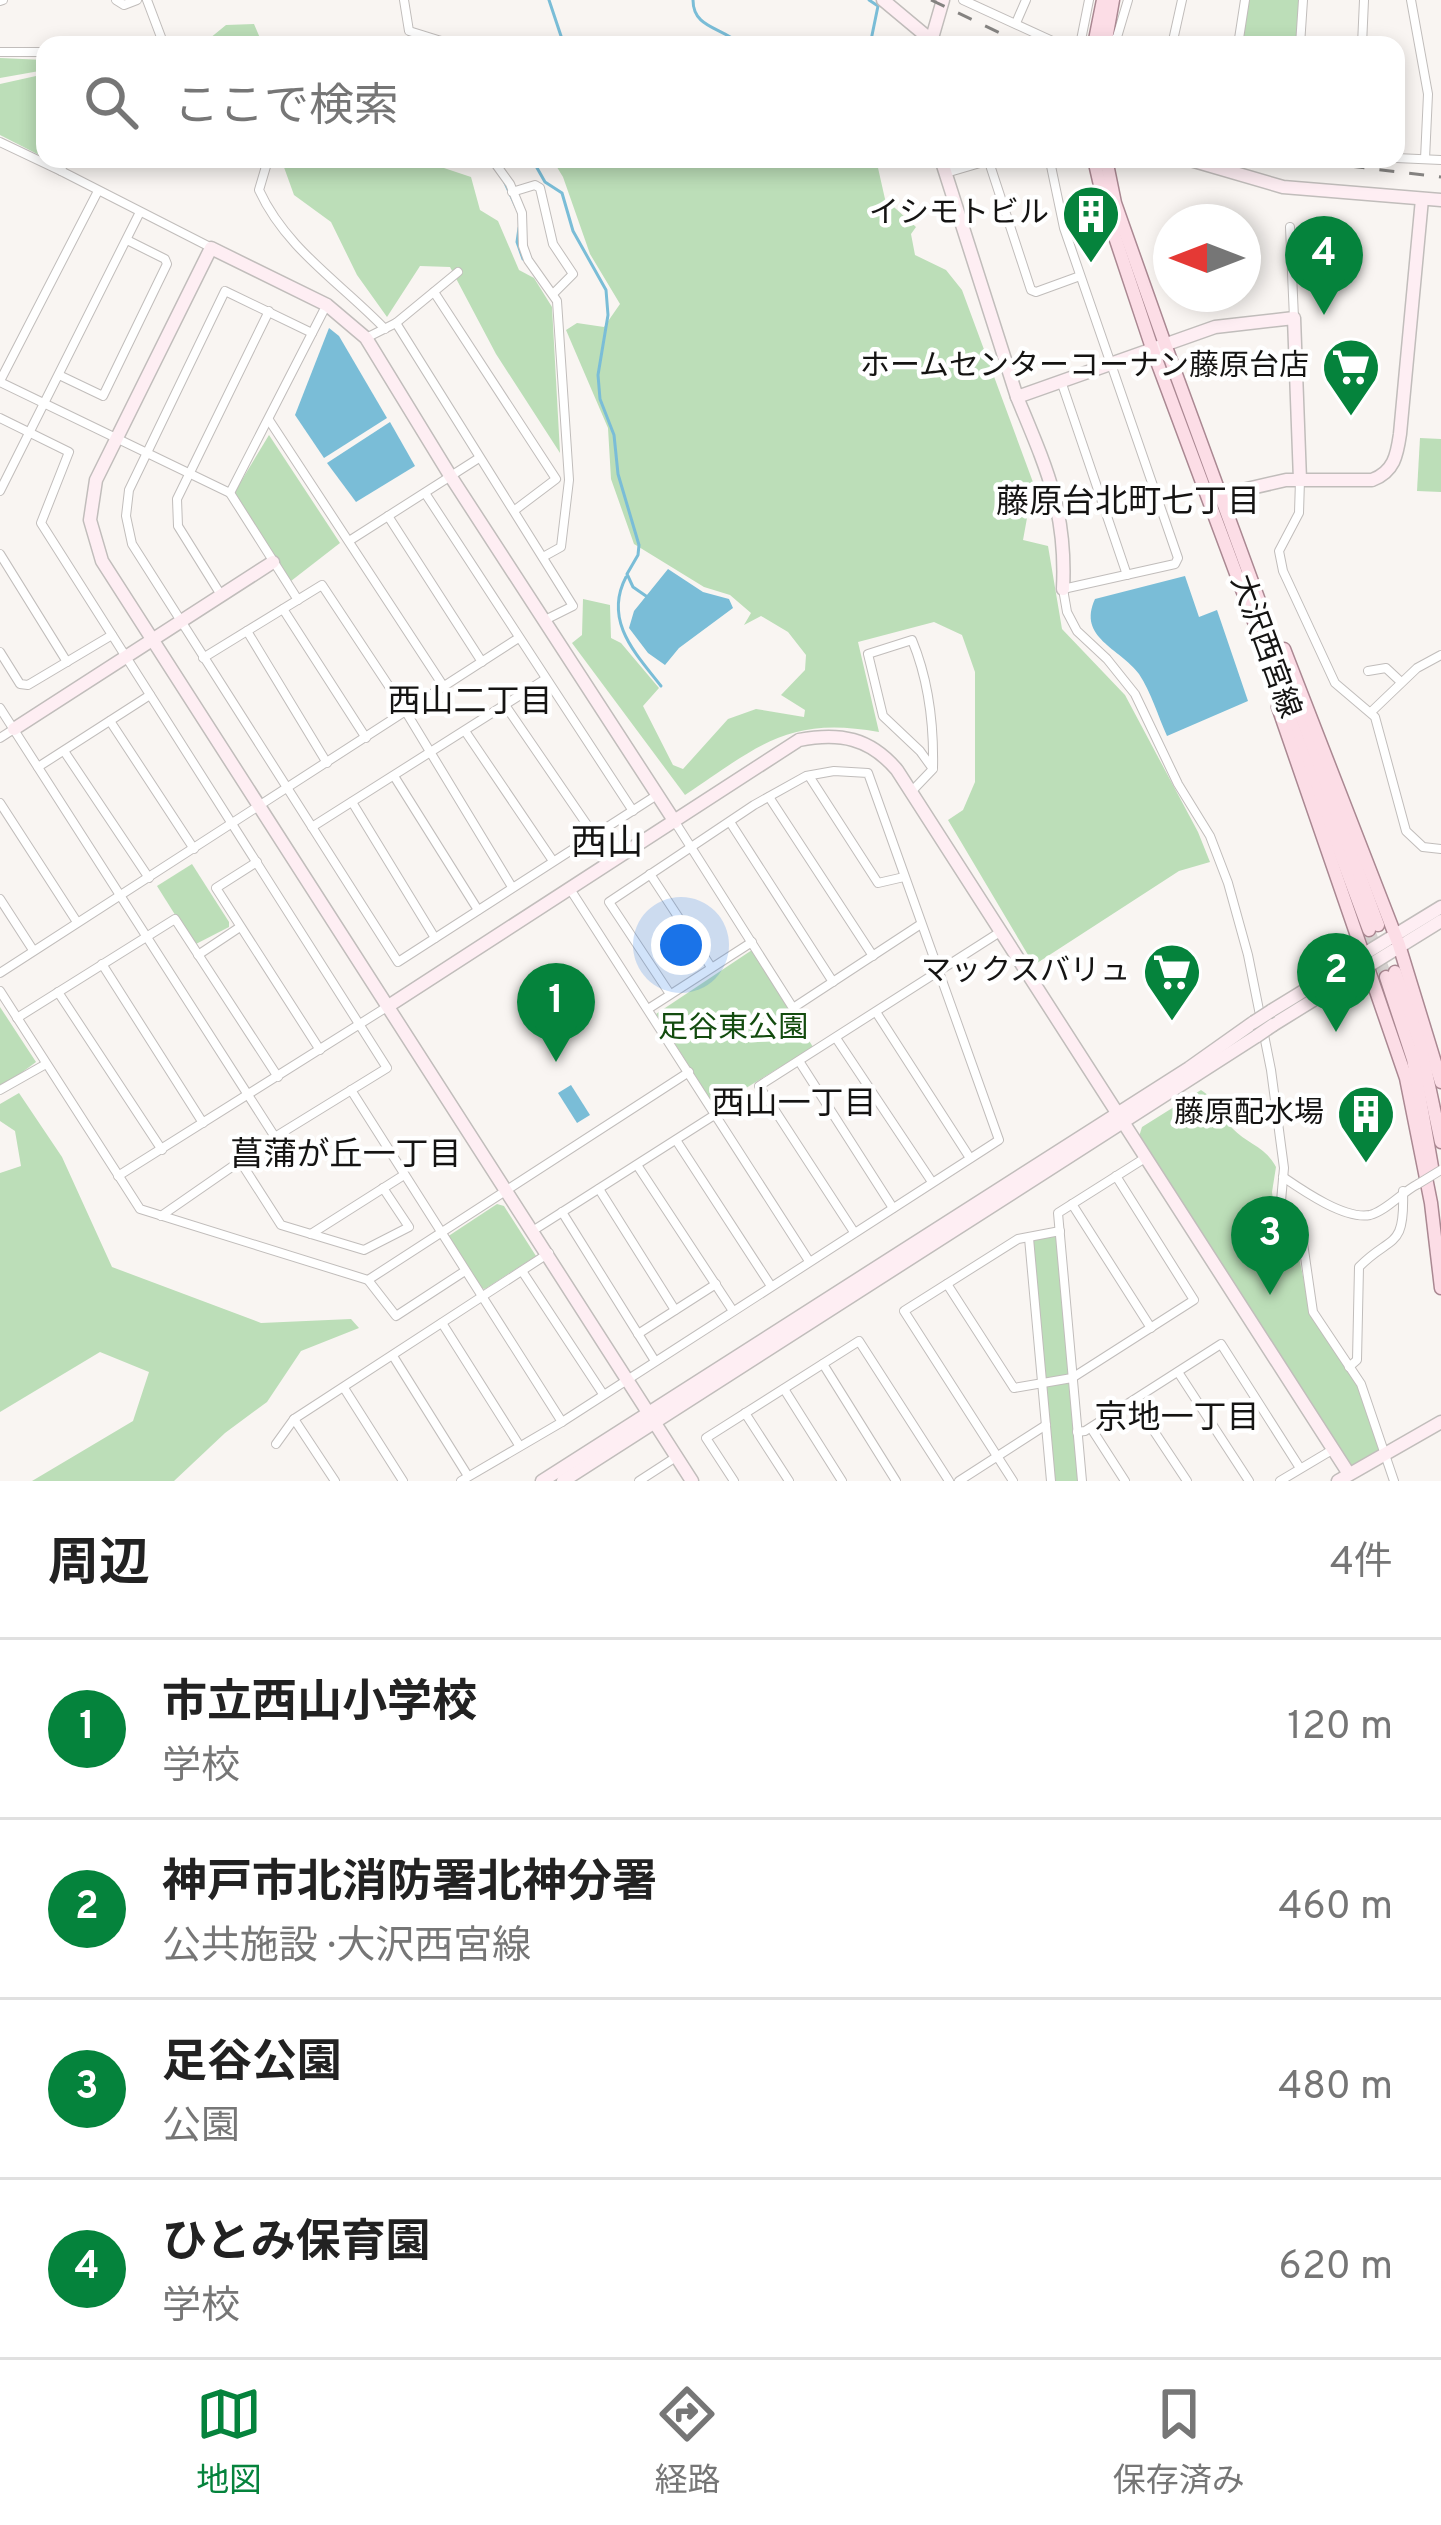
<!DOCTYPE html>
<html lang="ja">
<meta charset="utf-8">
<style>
:root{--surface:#fff;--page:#f2f2f2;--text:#222;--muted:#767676;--line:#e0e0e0;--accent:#05833c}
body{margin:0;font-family:Overpass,"Noto Sans JP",sans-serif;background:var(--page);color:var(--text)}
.compass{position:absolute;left:1153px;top:204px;width:108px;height:108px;border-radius:50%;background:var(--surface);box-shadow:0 6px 18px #0003;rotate:270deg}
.you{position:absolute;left:681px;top:945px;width:42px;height:42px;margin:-30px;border:9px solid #fff;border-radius:50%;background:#1a73e8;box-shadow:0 0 0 18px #1a73e833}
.badge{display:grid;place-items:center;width:78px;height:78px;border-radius:50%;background:var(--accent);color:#fff;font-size:39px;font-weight:700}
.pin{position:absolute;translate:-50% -99px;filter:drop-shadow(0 3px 6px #0008)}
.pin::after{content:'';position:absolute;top:63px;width:42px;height:36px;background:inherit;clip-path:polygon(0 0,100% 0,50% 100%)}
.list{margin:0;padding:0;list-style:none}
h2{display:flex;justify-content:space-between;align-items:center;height:156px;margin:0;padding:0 48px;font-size:51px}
h2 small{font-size:39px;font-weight:400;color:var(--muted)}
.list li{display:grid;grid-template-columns:78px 1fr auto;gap:36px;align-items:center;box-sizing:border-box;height:180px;padding:0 48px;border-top:3px solid var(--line)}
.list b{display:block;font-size:45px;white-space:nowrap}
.list p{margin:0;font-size:39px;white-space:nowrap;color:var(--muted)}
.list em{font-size:39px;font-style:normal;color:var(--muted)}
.icon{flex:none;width:66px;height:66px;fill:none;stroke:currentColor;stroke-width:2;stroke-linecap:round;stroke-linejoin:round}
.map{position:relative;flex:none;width:1441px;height:1481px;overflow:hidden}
.search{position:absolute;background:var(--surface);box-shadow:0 6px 18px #0003;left:36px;right:36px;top:36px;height:132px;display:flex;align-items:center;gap:30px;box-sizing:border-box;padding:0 42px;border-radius:24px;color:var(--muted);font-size:45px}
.sheet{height:876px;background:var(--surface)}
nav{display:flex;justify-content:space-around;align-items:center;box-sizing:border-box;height:168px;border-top:3px solid var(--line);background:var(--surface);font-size:33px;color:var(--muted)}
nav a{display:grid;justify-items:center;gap:6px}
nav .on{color:var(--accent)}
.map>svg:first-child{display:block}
.green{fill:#bcdeb8}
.water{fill:#7abdd7}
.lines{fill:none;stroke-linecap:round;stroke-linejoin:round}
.stream{stroke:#7abdd7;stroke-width:3}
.primary-tunnel{stroke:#d7d3d1;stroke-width:12;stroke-dasharray:12 6;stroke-linecap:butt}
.street-casing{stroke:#c1bdbb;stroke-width:10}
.secondary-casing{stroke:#c1bdbb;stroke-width:15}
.primary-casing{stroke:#aa8892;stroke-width:15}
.street{stroke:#fff;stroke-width:8}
.secondary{stroke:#feeef3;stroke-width:12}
.primary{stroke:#fcdde6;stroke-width:12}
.rail{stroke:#858381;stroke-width:3;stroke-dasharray:15 15;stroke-linecap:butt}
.street-bridge-casing{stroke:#c1bdbb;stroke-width:10;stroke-linecap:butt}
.secondary-bridge-casing{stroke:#c1bdbb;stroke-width:15;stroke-linecap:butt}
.street-bridge{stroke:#fff;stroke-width:8}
.secondary-bridge{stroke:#feeef3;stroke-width:12}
.labels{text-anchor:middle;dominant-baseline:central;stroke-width:9;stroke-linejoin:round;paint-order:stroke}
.poi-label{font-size:30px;fill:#151413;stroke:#fff;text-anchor:end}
.street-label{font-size:30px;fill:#151413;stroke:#fff}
.park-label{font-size:30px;fill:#134c0f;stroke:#fff}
.neighbourhood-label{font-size:33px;fill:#151413;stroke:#fff}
.quarter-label{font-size:36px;fill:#151413;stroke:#fff}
</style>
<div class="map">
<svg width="1441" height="1481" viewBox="0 0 1441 1481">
<rect width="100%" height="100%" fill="#f9f5f2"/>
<g class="green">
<path d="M 1248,0 L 1299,0 L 1296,39 L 1243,36 Z"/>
<path d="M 254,24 L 260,38 L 315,45 L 192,45 L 204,43 L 226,25 Z"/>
<path d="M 0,58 L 45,60 L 45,70 L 0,78 Z"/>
<path d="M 45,74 L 45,158 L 0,135 L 0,84 Z"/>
<path d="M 281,159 L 435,159 L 435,165 L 471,177 L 480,210 L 498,221 L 519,270 L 534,278 L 552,307 L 560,453 L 496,354 L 450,267 L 420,266 L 387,317 L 357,275 L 331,222 L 294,195 Z"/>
<path d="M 552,159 L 713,159 L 714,165 C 733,170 761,168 778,159 L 876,159 L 885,199 L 916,227 L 911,234 L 915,255 L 946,270 L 962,290 L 1044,512 L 1027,518 L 1023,540 L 1048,546 L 1062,629 L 1125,695 L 1198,832 L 1210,862 L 1179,871 L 1034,965 L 948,820 L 963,810 L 975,782 L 975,672 L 962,635 L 934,622 L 858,642 L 879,732 C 788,715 757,747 685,795 L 572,643 L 582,635 L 583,599 L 610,605 L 611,638 L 621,643 L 659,688 L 643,706 L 673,765 L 683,769 L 728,719 L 756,709 L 804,717 L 805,710 L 781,695 L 805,670 L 806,655 L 788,632 L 761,616 L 744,625 L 751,613 L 730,595 L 704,587 L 634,544 L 611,479 L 608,428 L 566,330 L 577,323 L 604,327 L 620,304 L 590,254 L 563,177 Z"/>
<path d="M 269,435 L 340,543 L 291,581 L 234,493 Z"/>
<path d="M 1420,438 L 1441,439 L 1441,492 L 1417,491 Z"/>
<path d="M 192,864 L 229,922 L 229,927 L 194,945 L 157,886 Z"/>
<path d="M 752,950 L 813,1047 L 715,1107 L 656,1014 Z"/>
<path d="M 0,1007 L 36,1062 L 5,1085 L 0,1084 Z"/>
<path d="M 1201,1090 C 1217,1100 1221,1115 1232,1128 C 1247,1144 1265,1146 1276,1167 L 1272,1192 L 1274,1207 L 1297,1248 L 1311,1314 L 1355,1380 L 1384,1456 L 1349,1474 L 1136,1146 L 1142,1127 Z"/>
<path d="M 19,1093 L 62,1157 L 112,1267 L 261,1323 L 351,1319 L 359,1328 L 301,1351 L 267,1402 L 225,1433 L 174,1481 L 32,1481 L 133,1421 L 149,1372 L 100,1352 L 0,1412 L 0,1173 L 21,1166 L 15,1131 L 0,1121 L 0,1104 Z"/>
<path d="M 497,1204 L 504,1206 L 536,1256 L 485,1289 L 480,1288 L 447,1237 Z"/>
<path d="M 1058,1235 L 1069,1376 L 1045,1380 L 1032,1240 Z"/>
<path d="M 1069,1383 L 1078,1481 L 1055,1481 L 1045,1386 Z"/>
</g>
<g class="water">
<path d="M 329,328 L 339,336 L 387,418 L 324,458 L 295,415 Z"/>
<path d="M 390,422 L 415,466 L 356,502 L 327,463 Z"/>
<path d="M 668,569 L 703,592 L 729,599 L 733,608 L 679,648 L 665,665 L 648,653 L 629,628 L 634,611 Z"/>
<path d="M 1185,576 L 1199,617 L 1217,610 L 1248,701 L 1167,736 C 1158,716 1151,692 1139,674 C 1120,648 1077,638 1095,599 Z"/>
<path d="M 571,1085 L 590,1115 L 577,1123 L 558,1093 Z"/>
</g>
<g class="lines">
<g class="stream">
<path d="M 549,0 L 564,45"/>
<path d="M 693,0 C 693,29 723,27 741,45"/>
<path d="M 869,0 L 878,6 L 870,45"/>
<path d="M 532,159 L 545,182 L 562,193 L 573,231 L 606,290 L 608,315 L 598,375 L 600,399 L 614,435 L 618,474 L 639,545 L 638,555 L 627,574 L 633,587 L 646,596"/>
<path d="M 505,183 L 516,207"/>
<path d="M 519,228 L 517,242 L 523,259"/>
<path d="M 626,577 C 603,621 636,654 661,686"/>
</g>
<path class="primary-tunnel" d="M 1369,930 L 1386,977"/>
<g class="street-casing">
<g id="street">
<path d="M 116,0 L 124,5 L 137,0"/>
<path d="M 147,0 L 164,45"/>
<path d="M 404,0 L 409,31 L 454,45"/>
<path d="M 963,0 L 1061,45"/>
<path d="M 1411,0 L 1428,94 L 1425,159"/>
<path d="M 0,1 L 3,0"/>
<path d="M 1016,23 L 1026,0"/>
<path d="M 1080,45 L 1089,0"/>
<path d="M 1107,45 L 1117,37 L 1128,0"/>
<path d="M 1172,45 L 1182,0"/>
<path d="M 1238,45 L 1245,0"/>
<path d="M 1300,45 L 1303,0"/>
<path d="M 1362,45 L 1364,0"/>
<path d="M 0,52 L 45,52"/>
<path d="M 0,142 L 61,171"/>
<path d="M 1396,158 L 1441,160"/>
<path d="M 64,159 L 61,171 L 210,247"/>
<path d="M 264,159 L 267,163 L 259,190 C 286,249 341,283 385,329"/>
<path d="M 492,159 L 510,184 L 522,213 L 523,246 L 528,260 L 557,301 L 569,480 L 561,547 L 543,557"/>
<path d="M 989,162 L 1031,290 L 1036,292 L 1080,276"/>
<path d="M 946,173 L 980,163 L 1048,162 L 1051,166 L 1064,228 L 1178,558 L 1175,564 L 1063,589 L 1067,612 L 1077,631 L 1107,659 L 1135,694 L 1178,784 L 1210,836 L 1228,883 L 1248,955 L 1271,1070 L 1284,1168 L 1281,1201 L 1303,1243 L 1313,1312 L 1361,1384 L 1394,1481"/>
<path d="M 512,192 L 535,185 L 540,188 L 553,244 L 573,274 L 553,294"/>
<path d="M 1290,227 L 1294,318"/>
<path d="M 434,292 L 556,479 L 515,510"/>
<path d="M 396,323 L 573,606 L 545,620"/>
<path d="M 312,333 L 225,291 L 129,490 L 126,516 L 132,544 L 398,962 L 657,795"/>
<path d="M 366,338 L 396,323 L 458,272"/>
<path d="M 59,375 L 103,396 L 167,264 L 165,259 L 127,240"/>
<path d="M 0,381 L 98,191"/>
<path d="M 1061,381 L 1127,575"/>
<path d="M 0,382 L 230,493 L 326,306"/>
<path d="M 0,418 L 69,452 L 41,523 L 387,1068 L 275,1137 L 161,1216"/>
<path d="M 269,420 L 444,687"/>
<path d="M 1300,480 L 1299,513 L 1279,551 L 1283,571 L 1335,683 L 1375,717 L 1406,831 L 1423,847 L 1441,849"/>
<path d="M 0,491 L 140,212"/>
<path d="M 230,493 L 298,600"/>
<path d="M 425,493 L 633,811"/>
<path d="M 388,516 L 482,662"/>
<path d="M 349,541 L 479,458"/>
<path d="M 0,554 L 67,662"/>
<path d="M 221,595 L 178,526 L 177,499 L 269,311"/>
<path d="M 283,609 L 366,738"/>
<path d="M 247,631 L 327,763"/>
<path d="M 0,652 L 20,684 L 28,685 L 112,635"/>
<path d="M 203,658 L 322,585 L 406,712 L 512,887"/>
<path d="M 1368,671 L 1386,668 L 1401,682"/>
<path d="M 505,705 L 594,835"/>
<path d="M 0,708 L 275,1137"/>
<path d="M 1371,712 L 1417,668 L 1441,655"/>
<path d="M 110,721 L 194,849"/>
<path d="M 465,731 L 553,861"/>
<path d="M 0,738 L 14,729"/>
<path d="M 64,751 L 149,878"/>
<path d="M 38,767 L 150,695"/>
<path d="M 394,776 L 478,910"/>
<path d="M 809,776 L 878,883 L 904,877"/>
<path d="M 911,792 L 933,769 C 934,725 929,681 912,640 L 868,654 L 883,716 L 920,751 L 933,769"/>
<path d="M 769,797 L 873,956"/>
<path d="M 352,802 L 435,938"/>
<path d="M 0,803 L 77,922"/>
<path d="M 675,822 L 793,1008 L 921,924"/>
<path d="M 730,822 L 833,982"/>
<path d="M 312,827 L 544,680"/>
<path d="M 257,862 L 216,888 L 320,1050"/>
<path d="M 650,874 L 711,967"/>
<path d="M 570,889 L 809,1261"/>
<path d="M 0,899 L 33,950"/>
<path d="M 198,955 L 240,927"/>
<path d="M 102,964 L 203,1123"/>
<path d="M 0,973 L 517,639"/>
<path d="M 0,991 L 140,1209 L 368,1280 L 689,1072"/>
<path d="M 58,992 L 162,1150"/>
<path d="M 648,1009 L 752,942"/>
<path d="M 876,1012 L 970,1158"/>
<path d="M 17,1018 L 175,919 L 278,1077"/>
<path d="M 836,1038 L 932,1182"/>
<path d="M 799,1061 L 893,1208"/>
<path d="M 0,1090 L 46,1064"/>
<path d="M 351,1090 L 562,1422"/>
<path d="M 676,1140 L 771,1286"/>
<path d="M 240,1161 L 281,1225 L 364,1250 L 409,1227 L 383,1188"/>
<path d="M 637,1165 L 733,1311"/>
<path d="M 118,1176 L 390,1005"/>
<path d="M 1283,1177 C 1302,1190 1345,1220 1370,1215 C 1386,1211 1402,1192 1418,1184"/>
<path d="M 599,1189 L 675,1310"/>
<path d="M 1072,1204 L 1151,1328"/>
<path d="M 562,1212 L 655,1361"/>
<path d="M 534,1230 L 716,1114"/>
<path d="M 854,1232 L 759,1086 L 1000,932"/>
<path d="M 311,1234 L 404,1175"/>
<path d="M 1029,1238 L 1051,1481"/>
<path d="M 522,1271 L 603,1394"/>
<path d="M 368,1280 L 396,1316 L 465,1271"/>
<path d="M 947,1284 L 1014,1388 L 1072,1378 L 1194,1300 L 1116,1176"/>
<path d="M 442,1323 L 519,1445"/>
<path d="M 638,1334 L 716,1284"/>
<path d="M 393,1356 L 468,1476"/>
<path d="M 823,1364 L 896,1481"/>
<path d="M 1349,1367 L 1357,1360 L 1359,1267 C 1391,1234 1405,1251 1403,1191"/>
<path d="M 1178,1372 L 1249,1481"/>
<path d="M 344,1388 L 403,1481"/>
<path d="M 784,1389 L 842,1481"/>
<path d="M 1134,1401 L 1187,1481"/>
<path d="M 745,1413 L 789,1481"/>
<path d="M 294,1419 L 335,1481"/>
<path d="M 1091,1428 L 1125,1481"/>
<path d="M 1077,1432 L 1085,1431 L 1221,1344 L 1300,1468"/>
<path d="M 276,1444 L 294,1419 L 549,1253"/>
<path d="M 461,1481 L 562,1422 L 999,1140 L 868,773 L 834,771 L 806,776 L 754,805 L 609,902 L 670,994"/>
<path d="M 639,1481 L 676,1457"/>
<path d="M 734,1481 L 706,1438 L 859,1341 L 949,1481"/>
<path d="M 959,1481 L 1046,1425"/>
<path d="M 1013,1481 L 904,1311 L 1018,1239 L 1060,1231"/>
<path d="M 1082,1481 L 1058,1213 L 1145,1158"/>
<path d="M 1280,1481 L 1332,1450"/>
</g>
</g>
<g class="secondary-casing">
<g id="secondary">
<path d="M 883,0 L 931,40"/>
<path d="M 930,45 L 943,0"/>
<path d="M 941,159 L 1017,397 L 1215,327 L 1294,318 L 1300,480"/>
<path d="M 1187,159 L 1283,187 L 1441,200"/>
<path d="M 1017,397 C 1046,467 1067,511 1063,589"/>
<path d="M 1212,497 L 1286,480 L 1372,480 C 1394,472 1397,455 1400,434 L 1422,199"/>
<path d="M 14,729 L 273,562"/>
<path d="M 675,822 L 451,477 L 366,338 L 327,305 L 211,248 L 96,480 L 90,520 L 102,561 L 692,1481"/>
<path d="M 390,1005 L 799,740 C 840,732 870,738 897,770 L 1349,1474"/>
<path d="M 1271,1011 L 1441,907"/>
<path d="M 1273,1025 L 1441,921"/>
<path d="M 542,1481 L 1189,1068 L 1254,1022"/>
<path d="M 563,1481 L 1257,1036"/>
<path d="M 1338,1481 L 1441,1422"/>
</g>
</g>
<g class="primary-casing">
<g id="primary">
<path d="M 1094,45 L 1103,0"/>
<path d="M 1105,45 L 1113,0"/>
<path d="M 1094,159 L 1105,207 L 1153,351 L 1369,930"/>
<path d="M 1106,159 L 1115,203 L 1166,347 L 1378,925"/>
<path d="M 1284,649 L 1399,945 L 1441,1082"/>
<path d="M 1278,707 L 1406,1078 L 1431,1203 L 1441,1288"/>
<path d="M 1395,972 L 1420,1044 L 1441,1142"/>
<path d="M 1386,977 L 1413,1059 L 1432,1167"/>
</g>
</g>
<use href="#street" class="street"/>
<use href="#secondary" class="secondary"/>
<use href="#primary" class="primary"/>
<g class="rail">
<path d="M 931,0 L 1025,45"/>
<path d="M 1290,159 L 1441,177"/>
</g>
<g class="street-bridge-casing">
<path id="street-bridge" d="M 1418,1184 L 1441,1170"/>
</g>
<g class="secondary-bridge-casing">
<g id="secondary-bridge">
<path d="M 1254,1022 L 1271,1011"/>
<path d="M 1257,1036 L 1273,1025"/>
</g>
</g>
<use href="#street-bridge" class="street-bridge"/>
<use href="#secondary-bridge" class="secondary-bridge"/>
</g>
<defs>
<g id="building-pin" transform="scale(3)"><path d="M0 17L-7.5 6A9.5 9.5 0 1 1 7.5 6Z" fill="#05833c" stroke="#fff"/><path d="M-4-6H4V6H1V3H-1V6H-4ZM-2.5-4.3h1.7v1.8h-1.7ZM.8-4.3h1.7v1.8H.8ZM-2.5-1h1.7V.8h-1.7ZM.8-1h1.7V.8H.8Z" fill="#fff"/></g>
<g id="supermarket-pin" transform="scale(3)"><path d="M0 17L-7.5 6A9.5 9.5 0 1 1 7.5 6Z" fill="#05833c" stroke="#fff"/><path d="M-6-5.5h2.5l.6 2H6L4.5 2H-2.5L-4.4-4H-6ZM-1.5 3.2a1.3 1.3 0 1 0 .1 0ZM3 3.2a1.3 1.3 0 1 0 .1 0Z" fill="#fff"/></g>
</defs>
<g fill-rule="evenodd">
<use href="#building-pin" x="1091" y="214"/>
<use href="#supermarket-pin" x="1351" y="367"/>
<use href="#supermarket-pin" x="1172" y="972"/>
<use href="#building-pin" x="1366" y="1114"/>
</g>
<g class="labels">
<g class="poi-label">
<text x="1049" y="214">イシモトビル</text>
<text x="1309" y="367">ホームセンターコーナン藤原台店</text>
<text x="1130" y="972">マックスバリュ</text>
<text x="1324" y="1114">藤原配水場</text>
</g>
<g class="street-label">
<text transform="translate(1264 647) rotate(70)">大沢西宮線</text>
</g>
<g class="park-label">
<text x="733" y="1029">足谷東公園</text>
</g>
<g class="neighbourhood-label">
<text x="1128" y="504">藤原台北町七丁目</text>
<text x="470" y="704">西山二丁目</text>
<text x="794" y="1106">西山一丁目</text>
<text x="346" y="1157">菖蒲が丘一丁目</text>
<text x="1177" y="1420">京地一丁目</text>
</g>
<g class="quarter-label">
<text x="607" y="845">西山</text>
</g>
</g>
</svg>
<svg class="compass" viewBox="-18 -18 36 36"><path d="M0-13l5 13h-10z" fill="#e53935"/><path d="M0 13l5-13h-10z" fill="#767676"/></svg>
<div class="you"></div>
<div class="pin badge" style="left:556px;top:1062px">1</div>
<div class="pin badge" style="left:1336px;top:1032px">2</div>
<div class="pin badge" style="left:1270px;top:1295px">3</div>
<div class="pin badge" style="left:1324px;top:315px">4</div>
<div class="search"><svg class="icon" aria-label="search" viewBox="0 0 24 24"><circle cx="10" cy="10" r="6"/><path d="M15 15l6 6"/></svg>ここで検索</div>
</div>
<section class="sheet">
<h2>周辺<small>4件</small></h2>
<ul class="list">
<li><span class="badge">1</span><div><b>市立西山小学校</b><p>学校</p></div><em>120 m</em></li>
<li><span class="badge">2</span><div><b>神戸市北消防署北神分署</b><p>公共施設 · 大沢西宮線</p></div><em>460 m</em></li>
<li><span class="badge">3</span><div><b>足谷公園</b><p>公園</p></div><em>480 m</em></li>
<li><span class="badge">4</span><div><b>ひとみ保育園</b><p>学校</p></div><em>620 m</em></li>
</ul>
</section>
<nav>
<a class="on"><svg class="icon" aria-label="map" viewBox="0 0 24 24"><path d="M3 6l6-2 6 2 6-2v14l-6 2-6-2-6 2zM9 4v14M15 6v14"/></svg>地図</a>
<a><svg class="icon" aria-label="directions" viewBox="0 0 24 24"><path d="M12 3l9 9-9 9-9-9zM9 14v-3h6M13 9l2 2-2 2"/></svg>経路</a>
<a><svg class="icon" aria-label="saved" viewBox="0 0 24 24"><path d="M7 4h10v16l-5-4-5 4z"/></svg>保存済み</a>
</nav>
